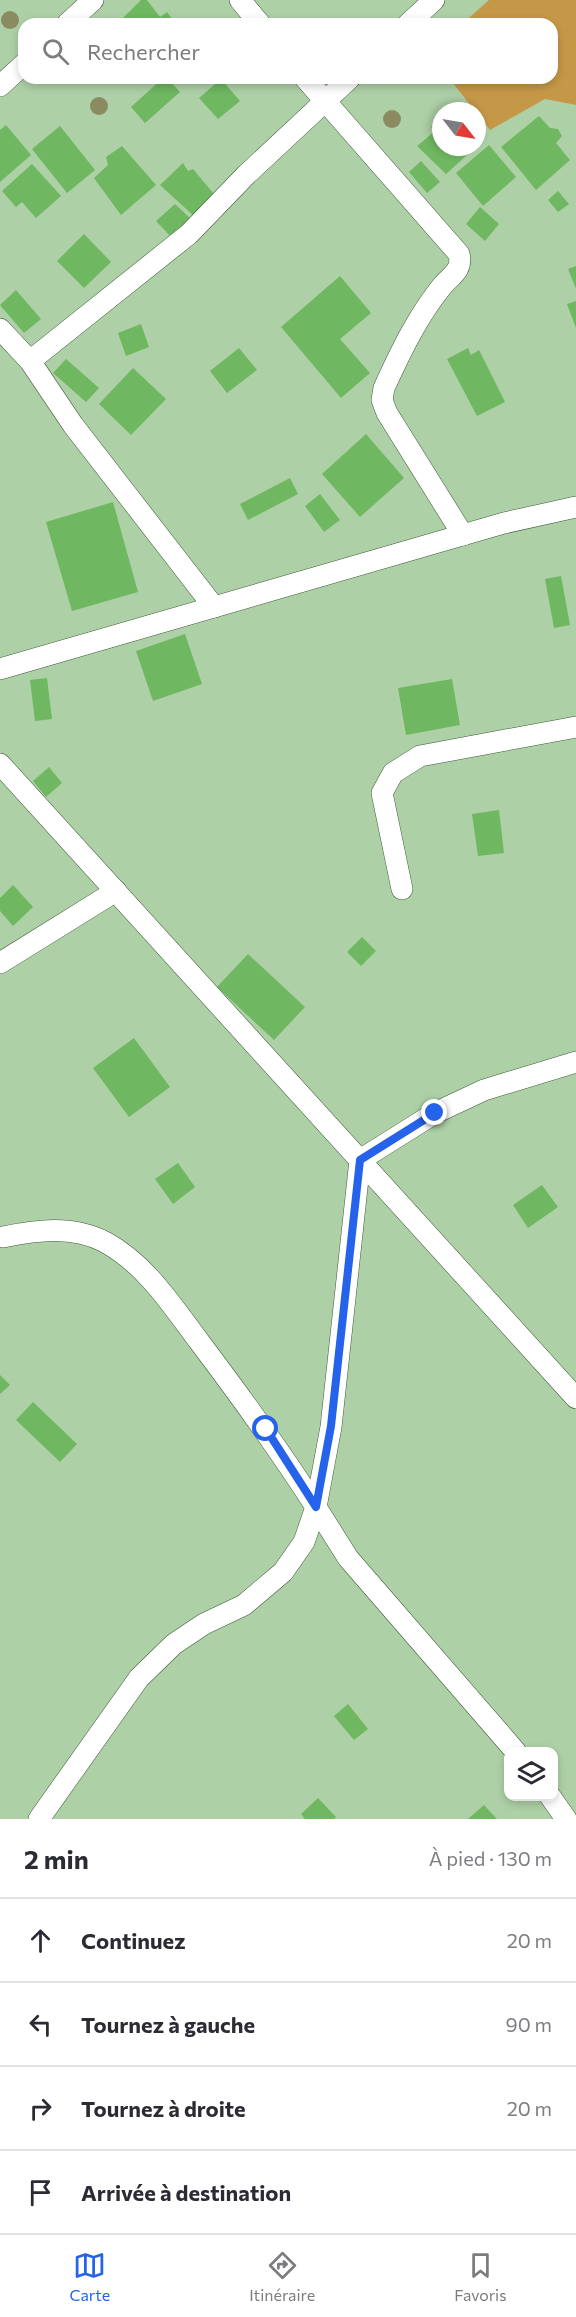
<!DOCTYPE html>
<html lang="fr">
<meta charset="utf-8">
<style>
:root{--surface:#fff;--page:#f7f7f7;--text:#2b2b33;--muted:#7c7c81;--line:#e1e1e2;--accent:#2563eb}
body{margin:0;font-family:Commissioner,sans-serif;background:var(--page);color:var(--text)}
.controls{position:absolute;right:18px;bottom:18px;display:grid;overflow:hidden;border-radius:12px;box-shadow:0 3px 9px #0003}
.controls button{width:54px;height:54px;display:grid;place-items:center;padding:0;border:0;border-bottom:2px solid var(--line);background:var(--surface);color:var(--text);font:30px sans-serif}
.compass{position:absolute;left:432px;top:102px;width:54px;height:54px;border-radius:50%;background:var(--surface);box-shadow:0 3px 9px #0003;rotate:121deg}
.stop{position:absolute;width:18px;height:18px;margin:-14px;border:4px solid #2563eb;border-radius:50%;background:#fff}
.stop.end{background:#2563eb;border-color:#fff;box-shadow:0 2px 6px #0008}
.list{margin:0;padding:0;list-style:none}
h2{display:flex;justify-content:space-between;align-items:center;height:78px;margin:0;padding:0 24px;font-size:26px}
h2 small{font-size:20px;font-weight:400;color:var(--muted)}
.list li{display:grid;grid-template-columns:39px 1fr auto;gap:18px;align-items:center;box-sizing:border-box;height:84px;padding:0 24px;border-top:2px solid var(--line)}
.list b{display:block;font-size:22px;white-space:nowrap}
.list em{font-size:20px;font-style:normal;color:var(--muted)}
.icon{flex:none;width:33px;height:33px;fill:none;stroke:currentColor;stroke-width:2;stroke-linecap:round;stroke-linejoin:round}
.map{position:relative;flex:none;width:576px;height:1819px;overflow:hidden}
.search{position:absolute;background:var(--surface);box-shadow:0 3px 9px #0003;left:18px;right:18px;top:18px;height:66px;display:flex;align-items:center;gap:15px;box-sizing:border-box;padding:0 21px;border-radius:18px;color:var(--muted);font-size:22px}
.sheet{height:414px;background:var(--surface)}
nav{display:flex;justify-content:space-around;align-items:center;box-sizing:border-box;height:84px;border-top:2px solid var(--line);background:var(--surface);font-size:16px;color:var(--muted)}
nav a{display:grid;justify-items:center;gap:3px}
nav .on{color:var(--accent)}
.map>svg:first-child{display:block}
.green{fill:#c59847}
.building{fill:#6fb760}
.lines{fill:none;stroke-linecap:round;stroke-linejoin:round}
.street-casing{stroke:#3c5a36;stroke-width:22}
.street{stroke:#fff;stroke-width:21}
.tree{fill:#8a8b61}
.route{stroke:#2563eb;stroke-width:8}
</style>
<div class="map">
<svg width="576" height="1819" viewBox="0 0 576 1819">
<rect width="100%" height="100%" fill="#aed0a7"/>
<path class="green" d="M 489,0 L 576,0 L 576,105 L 545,99 L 490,130 L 449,78 L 552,78 L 552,24 L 462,24 Z"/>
<g class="building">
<path d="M 141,0 L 147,0 L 160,17 L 167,12 L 176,24 L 127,24 L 122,19 Z"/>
<path d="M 163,78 L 167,78 L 180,92 L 145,123 L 131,107 Z"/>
<path d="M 221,79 L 240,101 L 218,119 L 199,98 Z"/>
<path d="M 539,116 L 550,128 L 558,129 L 562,136 L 556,143 L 570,160 L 536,190 L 501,147 Z"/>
<path d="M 441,118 L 441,147 L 476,147 L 446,174 L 417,146 L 435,131 L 431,127 Z"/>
<path d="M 6,125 L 31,155 L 0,182 L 0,130 Z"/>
<path d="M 60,126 L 95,170 L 67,193 L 32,149 Z"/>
<path d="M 489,145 L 516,177 L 483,206 L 456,173 Z"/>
<path d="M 122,146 L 156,185 L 121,215 L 94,178 L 108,165 L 106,157 Z"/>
<path d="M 421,161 L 440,182 L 427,193 L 409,172 Z"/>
<path d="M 183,163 L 188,171 L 193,169 L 219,200 L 196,218 L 160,185 Z"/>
<path d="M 32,164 L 61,196 L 36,218 L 22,202 L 16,207 L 2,191 Z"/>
<path d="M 558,191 L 569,204 L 558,212 L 548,200 Z"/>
<path d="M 175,204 L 193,221 L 174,240 L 156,221 Z"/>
<path d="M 480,207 L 499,224 L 485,241 L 466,224 Z"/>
<path d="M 84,234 L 111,262 L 84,288 L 57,261 Z"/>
<path d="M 576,266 L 576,289 L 568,269 Z"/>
<path d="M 340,276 L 371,313 L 340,339 L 370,373 L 341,398 L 281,327 Z"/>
<path d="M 16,290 L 41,319 L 24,333 L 0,305 Z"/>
<path d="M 576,301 L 576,328 L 567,304 Z"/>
<path d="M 141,324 L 149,347 L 126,356 L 118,333 Z"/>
<path d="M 239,348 L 257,370 L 227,393 L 210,371 Z"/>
<path d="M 468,348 L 471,355 L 479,350 L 505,402 L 477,416 L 447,359 Z"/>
<path d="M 66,359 L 99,388 L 86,402 L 53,373 Z"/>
<path d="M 133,368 L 166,399 L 131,435 L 99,404 Z"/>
<path d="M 366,434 L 404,478 L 360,517 L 322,474 Z"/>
<path d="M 290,478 L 298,494 L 248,520 L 240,504 Z"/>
<path d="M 320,494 L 340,520 L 324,532 L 305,506 Z"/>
<path d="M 113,502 L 138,592 L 72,611 L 46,522 Z"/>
<path d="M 561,576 L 570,625 L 554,628 L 545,579 Z"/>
<path d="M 185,634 L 202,684 L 153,701 L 136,651 Z"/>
<path d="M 47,678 L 52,719 L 35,721 L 30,680 Z"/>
<path d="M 452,679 L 460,725 L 406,735 L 398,688 Z"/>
<path d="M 49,767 L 62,783 L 46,797 L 33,781 Z"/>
<path d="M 499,810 L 504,853 L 478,856 L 472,814 Z"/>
<path d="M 13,885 L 33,907 L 13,926 L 0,911 L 0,898 Z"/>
<path d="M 362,937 L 376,951 L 361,966 L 347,952 Z"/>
<path d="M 248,954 L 305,1007 L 274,1040 L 217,987 Z"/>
<path d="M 134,1038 L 170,1087 L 129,1117 L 93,1068 Z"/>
<path d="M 178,1163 L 195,1187 L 173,1204 L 155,1179 Z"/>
<path d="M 542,1185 L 558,1207 L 528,1228 L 513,1205 Z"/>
<path d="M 0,1375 L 10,1385 L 0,1394 Z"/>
<path d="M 33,1402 L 77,1444 L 60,1462 L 16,1420 Z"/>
<path d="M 348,1704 L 368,1729 L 354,1740 L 334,1716 Z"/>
<path d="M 318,1798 L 336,1817 L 334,1819 L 305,1819 L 301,1814 Z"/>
<path d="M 484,1805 L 497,1819 L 468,1819 Z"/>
</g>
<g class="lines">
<g class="street-casing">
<g id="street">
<path d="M 240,0 L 260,24"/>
<path d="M 67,24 L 93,0"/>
<path d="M 408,24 L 434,0"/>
<path d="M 305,78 L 459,254 C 463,270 452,275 443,285 C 418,315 400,353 384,388 L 382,400 L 387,413 L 463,535"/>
<path d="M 0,86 L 24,64"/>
<path d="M 0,329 L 30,361 L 73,425 L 214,607"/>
<path d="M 30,361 L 189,234 L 246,175 L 350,78"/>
<path d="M 0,669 L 504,523 L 576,507"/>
<path d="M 0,764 L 576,1398"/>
<path d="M 402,889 L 382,793 L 393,773 L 420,756 L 576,727"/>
<path d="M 0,963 L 116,891"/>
<path d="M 3,1237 C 37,1230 72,1225 105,1242 C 147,1265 173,1307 201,1344 C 241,1397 280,1451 316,1507 L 304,1542 L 283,1572 L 244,1605 L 204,1624 L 174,1644 L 139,1678 L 39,1819"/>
<path d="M 516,1752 L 348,1558 L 316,1507 L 331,1427 L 360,1160 L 435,1113 L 484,1090 L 576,1062"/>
<path d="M 550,1796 L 566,1819"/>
</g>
</g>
<use href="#street" class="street"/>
</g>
<g class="tree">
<circle cx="10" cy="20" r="9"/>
<circle cx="99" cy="106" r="9"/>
<circle cx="392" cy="119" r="9"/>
</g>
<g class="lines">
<path class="route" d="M 266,1429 L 316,1507 L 331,1426 L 360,1160 L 435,1113"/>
</g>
</svg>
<div class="controls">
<button><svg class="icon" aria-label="layers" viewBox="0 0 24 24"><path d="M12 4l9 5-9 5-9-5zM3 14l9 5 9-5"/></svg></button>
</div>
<svg class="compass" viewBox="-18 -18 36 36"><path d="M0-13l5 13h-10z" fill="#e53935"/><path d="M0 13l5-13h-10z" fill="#7c7c81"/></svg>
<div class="stop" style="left:266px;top:1429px"></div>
<div class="stop end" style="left:435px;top:1113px"></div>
<div class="search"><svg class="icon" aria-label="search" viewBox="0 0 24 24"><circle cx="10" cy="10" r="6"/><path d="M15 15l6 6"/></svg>Rechercher</div>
</div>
<section class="sheet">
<h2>2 min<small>À pied · 130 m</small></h2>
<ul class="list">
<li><svg class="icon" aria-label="ahead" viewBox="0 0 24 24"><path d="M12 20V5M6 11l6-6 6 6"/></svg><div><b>Continuez</b></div><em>20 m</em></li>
<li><svg class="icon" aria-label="left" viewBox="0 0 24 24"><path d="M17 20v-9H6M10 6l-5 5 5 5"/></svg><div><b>Tournez à gauche</b></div><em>90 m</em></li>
<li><svg class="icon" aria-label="right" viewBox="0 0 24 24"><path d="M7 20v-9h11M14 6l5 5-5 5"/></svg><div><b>Tournez à droite</b></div><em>20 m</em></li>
<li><svg class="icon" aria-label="arrive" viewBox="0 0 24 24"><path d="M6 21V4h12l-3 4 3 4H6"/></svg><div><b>Arrivée à destination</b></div></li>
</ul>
</section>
<nav>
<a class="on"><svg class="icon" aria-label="map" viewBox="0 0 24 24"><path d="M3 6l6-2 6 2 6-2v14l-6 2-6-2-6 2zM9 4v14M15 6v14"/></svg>Carte</a>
<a><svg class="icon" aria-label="directions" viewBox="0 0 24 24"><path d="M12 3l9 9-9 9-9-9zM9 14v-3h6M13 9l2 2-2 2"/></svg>Itinéraire</a>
<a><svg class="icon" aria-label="saved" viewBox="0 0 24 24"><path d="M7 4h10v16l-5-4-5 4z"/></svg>Favoris</a>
</nav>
